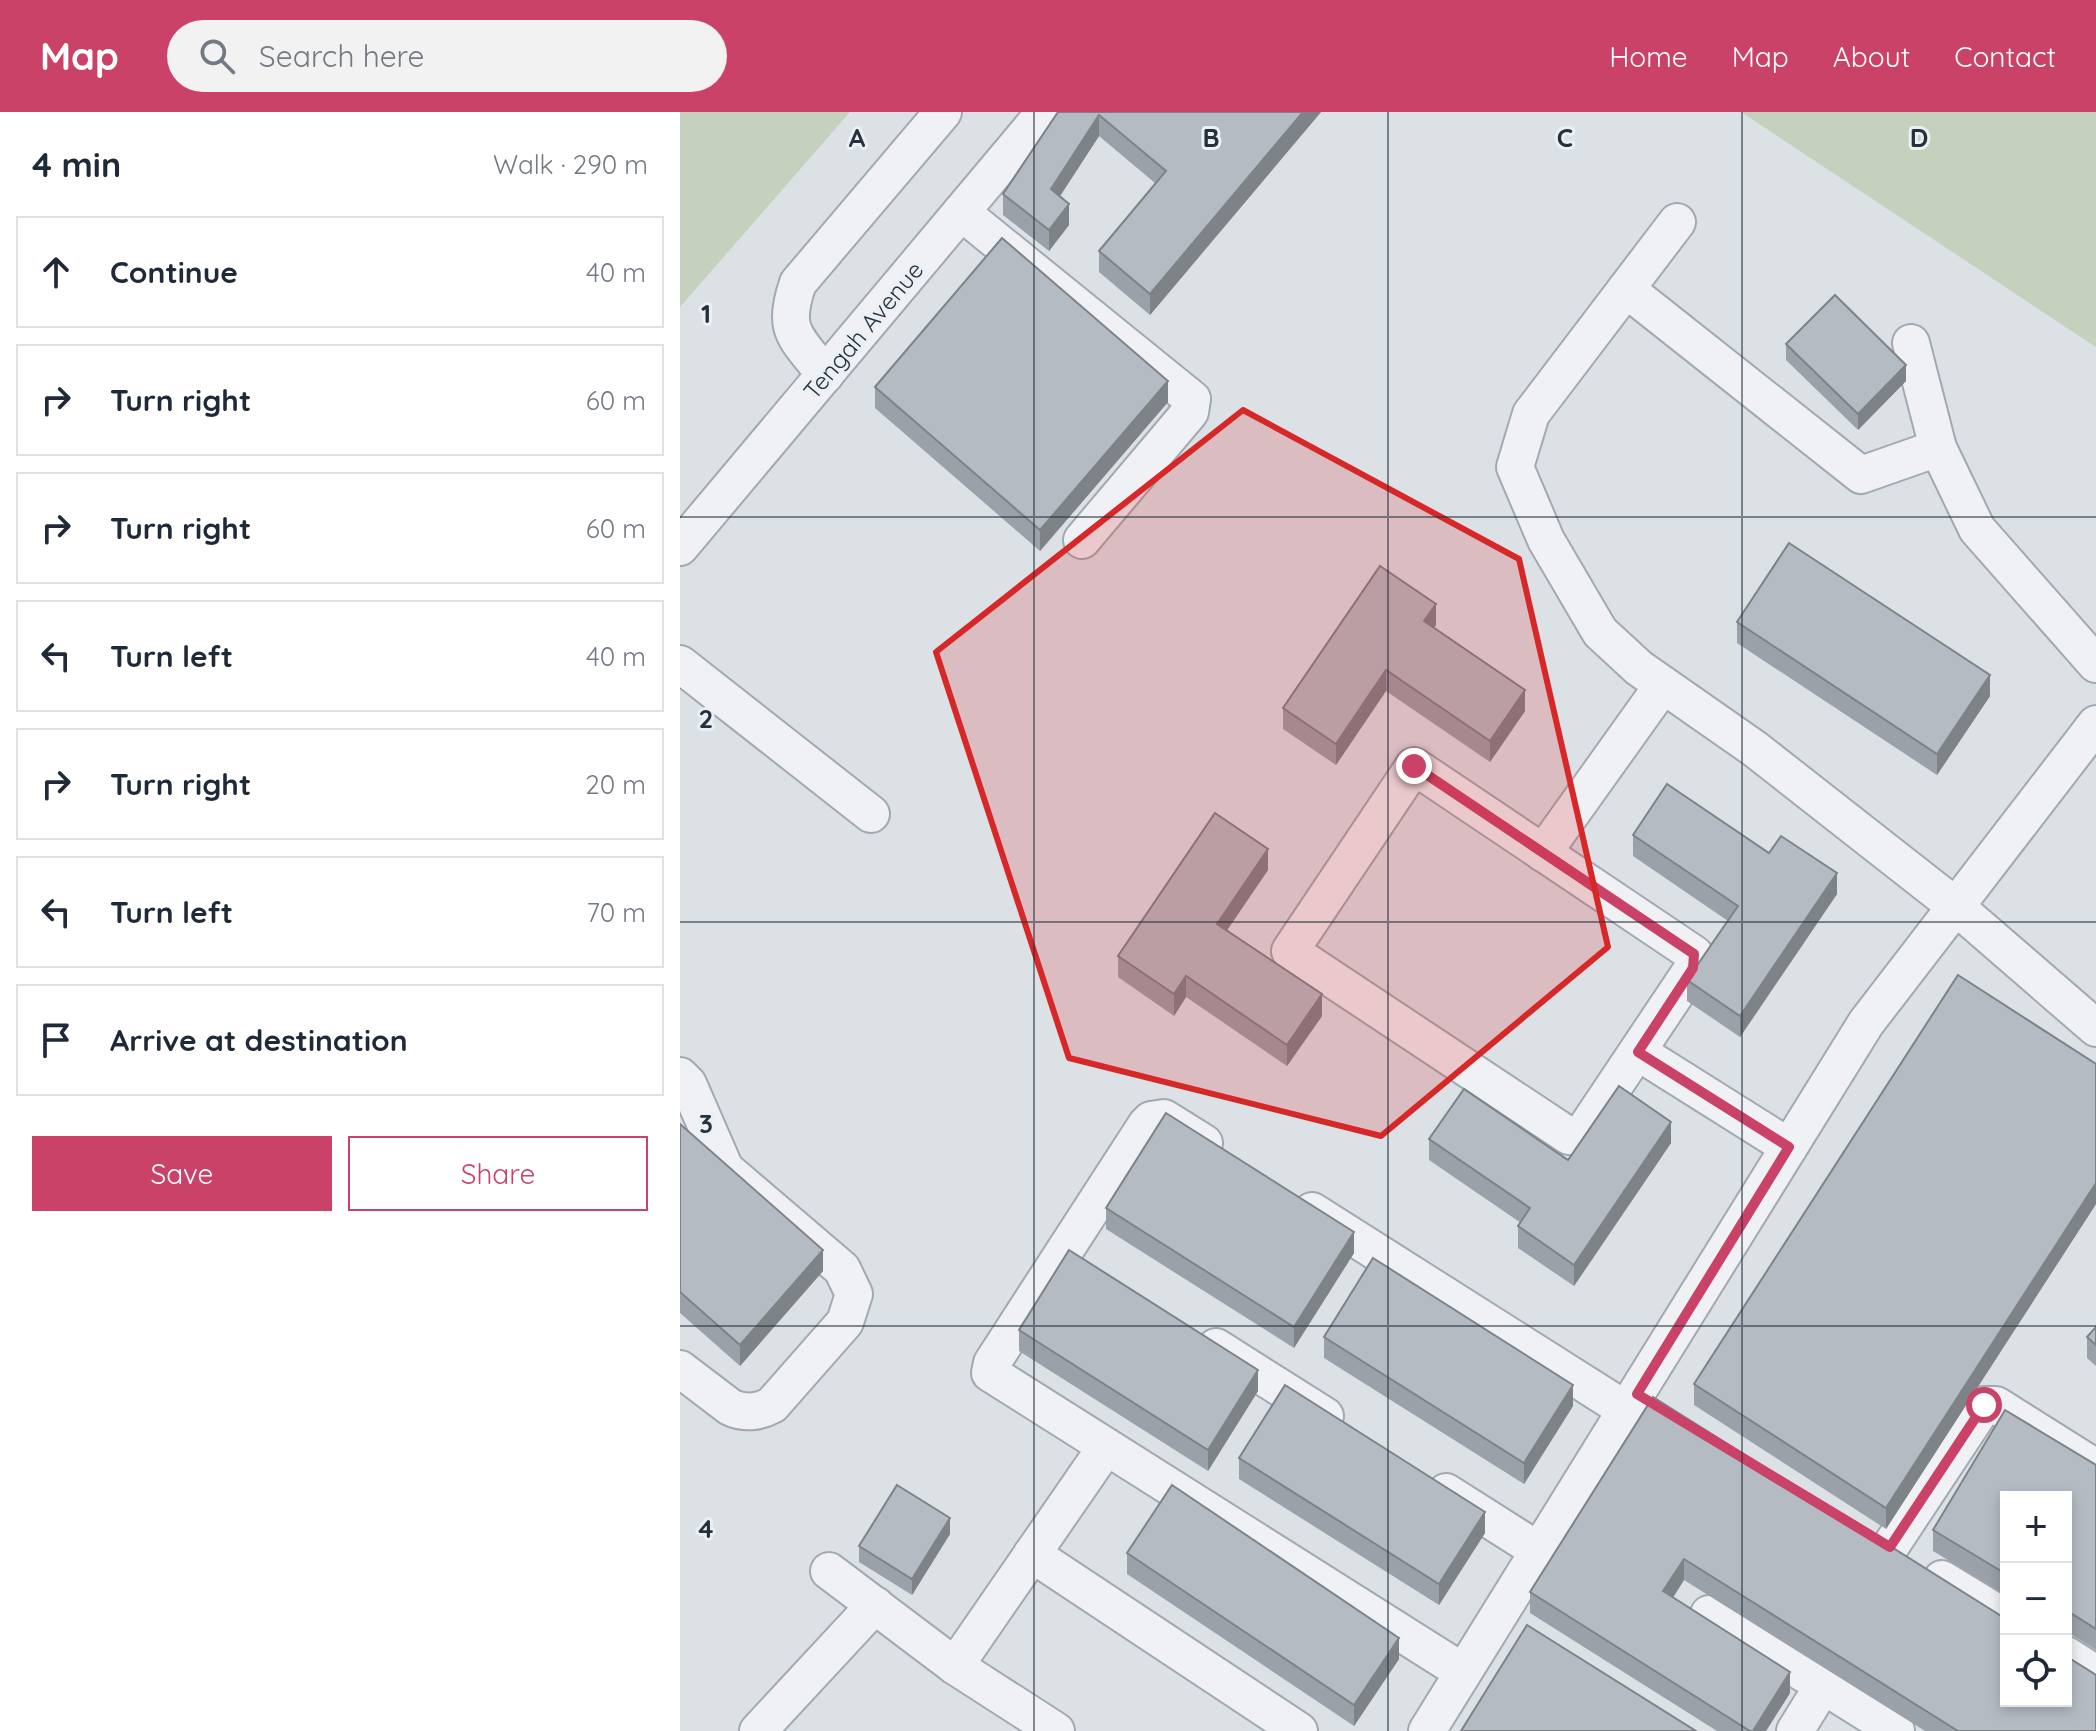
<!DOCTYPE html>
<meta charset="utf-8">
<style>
:root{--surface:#fff;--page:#f2f2f3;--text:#1f2937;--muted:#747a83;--line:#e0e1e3;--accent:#cb4268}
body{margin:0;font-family:Quicksand,sans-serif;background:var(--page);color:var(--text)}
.controls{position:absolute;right:24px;bottom:24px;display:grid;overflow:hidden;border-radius:0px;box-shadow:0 4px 12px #0003}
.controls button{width:72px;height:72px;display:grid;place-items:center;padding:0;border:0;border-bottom:2px solid var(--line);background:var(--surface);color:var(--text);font:40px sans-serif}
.stop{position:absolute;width:24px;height:24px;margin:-18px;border:6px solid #cb4268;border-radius:50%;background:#fff}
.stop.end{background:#cb4268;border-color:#fff;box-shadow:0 2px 8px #0008}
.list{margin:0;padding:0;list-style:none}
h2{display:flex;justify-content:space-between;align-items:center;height:104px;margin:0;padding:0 32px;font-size:34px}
h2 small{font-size:26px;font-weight:400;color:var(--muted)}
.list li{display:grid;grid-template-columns:52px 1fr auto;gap:24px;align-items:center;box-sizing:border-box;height:112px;margin:0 16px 16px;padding:0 16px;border:2px solid var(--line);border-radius:0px}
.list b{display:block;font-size:30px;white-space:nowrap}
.list em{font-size:26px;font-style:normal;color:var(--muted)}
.actions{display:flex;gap:16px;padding:24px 32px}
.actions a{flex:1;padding:18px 0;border:2px solid var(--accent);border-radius:0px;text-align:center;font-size:28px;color:var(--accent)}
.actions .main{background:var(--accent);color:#fff}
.icon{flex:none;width:44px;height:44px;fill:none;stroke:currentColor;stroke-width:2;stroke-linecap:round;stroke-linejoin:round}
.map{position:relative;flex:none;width:1416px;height:1619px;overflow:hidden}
header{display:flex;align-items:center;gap:48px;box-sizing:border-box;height:112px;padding:0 40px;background:var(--accent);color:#fff}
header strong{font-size:38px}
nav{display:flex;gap:44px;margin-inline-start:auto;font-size:28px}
.search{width:560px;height:72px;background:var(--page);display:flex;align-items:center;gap:20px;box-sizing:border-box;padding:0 28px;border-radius:44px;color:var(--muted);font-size:30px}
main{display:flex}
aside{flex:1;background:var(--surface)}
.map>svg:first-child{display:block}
.green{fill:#c5d0bd}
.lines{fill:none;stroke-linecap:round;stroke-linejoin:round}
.minor-casing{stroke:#a2a9b0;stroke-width:40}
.minor{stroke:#eff1f5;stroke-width:36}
.wall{fill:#9ba1a8}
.shaded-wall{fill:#7e8388}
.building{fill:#b4bbc3;stroke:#7e8388;stroke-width:2}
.route{stroke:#cb4268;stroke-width:10}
.marked{fill:#d62828;fill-opacity:0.2;stroke:#d62828;stroke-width:6;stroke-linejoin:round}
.grid{fill:none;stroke:#26313c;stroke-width:2;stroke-opacity:0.55}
.labels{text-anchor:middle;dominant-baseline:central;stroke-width:6;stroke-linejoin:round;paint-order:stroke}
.street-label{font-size:24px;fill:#26313c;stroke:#ebf0f4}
.grid-label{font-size:26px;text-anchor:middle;font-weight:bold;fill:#26313c;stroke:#ebf0f4;stroke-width:6;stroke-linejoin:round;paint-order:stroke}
</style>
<header>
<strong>Map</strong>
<div class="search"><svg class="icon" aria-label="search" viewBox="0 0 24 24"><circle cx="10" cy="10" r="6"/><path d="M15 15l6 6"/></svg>Search here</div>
<nav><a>Home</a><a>Map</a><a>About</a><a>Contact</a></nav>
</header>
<main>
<aside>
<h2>4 min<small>Walk · 290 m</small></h2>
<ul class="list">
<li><svg class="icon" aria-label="ahead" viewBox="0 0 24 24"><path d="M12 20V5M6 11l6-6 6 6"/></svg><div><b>Continue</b></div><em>40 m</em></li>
<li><svg class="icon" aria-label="right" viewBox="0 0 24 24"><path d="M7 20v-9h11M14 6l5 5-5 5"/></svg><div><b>Turn right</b></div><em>60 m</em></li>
<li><svg class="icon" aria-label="right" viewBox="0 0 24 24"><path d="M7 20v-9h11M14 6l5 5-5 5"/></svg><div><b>Turn right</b></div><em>60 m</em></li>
<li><svg class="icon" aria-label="left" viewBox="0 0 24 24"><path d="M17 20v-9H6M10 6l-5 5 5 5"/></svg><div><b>Turn left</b></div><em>40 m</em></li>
<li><svg class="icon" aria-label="right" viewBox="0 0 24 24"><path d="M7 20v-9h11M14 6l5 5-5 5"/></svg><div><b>Turn right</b></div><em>20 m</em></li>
<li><svg class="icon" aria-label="left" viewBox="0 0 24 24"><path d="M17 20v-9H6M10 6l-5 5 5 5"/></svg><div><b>Turn left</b></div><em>70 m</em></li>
<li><svg class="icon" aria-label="arrive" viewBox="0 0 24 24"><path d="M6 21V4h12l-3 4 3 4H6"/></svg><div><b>Arrive at destination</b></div></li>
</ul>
<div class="actions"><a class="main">Save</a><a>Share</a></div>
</aside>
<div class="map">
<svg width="1416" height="1619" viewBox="0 0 1416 1619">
<rect width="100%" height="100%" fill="#dce1e6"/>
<g class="green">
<path d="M 0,0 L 170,0 L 0,195 Z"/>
<path d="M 1061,0 L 1416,0 L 1416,235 Z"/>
</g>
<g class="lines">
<g class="minor-casing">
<g id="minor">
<path d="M 281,100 L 512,287 L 510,300 L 402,428"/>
<path d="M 997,110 L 851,302 L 835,355 L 866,428 L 920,520 L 959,556 L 1075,637 L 1274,793 L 1416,916"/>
<path d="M 946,177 L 1181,363 L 1258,336"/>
<path d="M 1231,231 L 1258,336 L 1297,417 L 1416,552"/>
<path d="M 145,263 C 116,224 101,220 118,171 L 263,0"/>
<path d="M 0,435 L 365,0"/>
<path d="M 0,552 L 191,702"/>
<path d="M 734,654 L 1014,842 L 1013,856 L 900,1025 L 889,1024 L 610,839 Z"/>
<path d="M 863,741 L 983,573"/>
<path d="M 958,940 L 1109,1035"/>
<path d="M 0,964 L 8,972 L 45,1057 L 162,1157 L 174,1182 L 165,1210 L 92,1293 C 79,1300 64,1302 50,1295 L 0,1257"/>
<path d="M 524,1031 L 484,1006 L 471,1008 L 466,1013 L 312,1251 L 310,1261 L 783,1560"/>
<path d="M 632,1099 L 946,1298"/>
<path d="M 536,1235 L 645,1304"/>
<path d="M 766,1380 L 859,1439"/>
<path d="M 1210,1435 L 1304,1293 L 1316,1293 L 1416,1356"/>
<path d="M 352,1442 L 619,1619"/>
<path d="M 149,1459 L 275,1554 L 376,1619"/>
<path d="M 1262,1467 L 1326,1506"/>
<path d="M 1029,1502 L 1216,1619"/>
<path d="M 1386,1543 L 1416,1562"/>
<path d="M 275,1554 L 426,1335"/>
<path d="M 78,1619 L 195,1493"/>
<path d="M 747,1619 L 1186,911 L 1416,612"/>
<path d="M 1115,1619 L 1144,1572"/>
</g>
</g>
<use href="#minor" class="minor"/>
</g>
<g class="wall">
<path d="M 378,0 L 641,0 L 470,203 L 419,160 L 419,139 L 475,71 L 419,24 L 380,84 L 389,113 L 369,139 L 323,103 L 323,82 Z"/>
<path d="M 1106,232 L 1226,269 L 1178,318 L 1106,248 Z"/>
<path d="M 195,275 L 488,290 L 360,439 L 195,296 Z"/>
<path d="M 1057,510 L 1310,584 L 1257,663 L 1057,531 Z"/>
<path d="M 756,513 L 754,516 L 845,599 L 810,650 L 706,579 L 656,653 L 603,617 L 603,596 Z"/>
<path d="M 953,723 L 1089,741 L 1157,782 L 1060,925 L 1007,889 L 1007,868 L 1048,809 L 953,744 Z"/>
<path d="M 588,758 L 547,818 L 642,904 L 607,954 L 506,885 L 494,904 L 438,865 L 438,844 Z"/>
<path d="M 1416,952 L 1416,1092 L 1206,1417 L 1014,1293 L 1014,1272 Z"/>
<path d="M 0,1012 L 143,1159 L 60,1254 L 0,1201 Z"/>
<path d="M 749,1027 L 888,1048 L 991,1031 L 894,1174 L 838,1136 L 838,1114 L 841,1111 L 749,1048 Z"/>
<path d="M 426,1096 L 674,1141 L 614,1236 L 426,1117 Z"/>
<path d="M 1416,1215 L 1416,1254 L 1407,1246 L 1407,1225 Z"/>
<path d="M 339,1218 L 578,1279 L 528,1359 L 339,1239 Z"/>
<path d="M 644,1225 L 893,1294 L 844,1372 L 644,1246 Z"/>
<path d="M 973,1285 L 1416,1619 L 1245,1619 L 1004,1468 L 993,1486 L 1110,1581 L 1086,1619 L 1037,1619 L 850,1501 L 850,1480 Z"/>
<path d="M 1325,1298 L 1416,1353 L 1416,1538 L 1386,1519 L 1386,1385 L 1326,1385 L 1326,1483 L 1253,1439 L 1253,1418 Z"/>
<path d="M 559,1346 L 805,1421 L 759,1493 L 559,1367 Z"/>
<path d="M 270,1422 L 232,1483 L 179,1450 L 179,1434 Z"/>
<path d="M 447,1441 L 719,1547 L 674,1614 L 447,1462 Z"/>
</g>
<g class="shaded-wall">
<path d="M 623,0 L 641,0 L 470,203 L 470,182 Z"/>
<path d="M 419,3 L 419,24 L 371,98 L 371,77 Z"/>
<path d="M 389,92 L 389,113 L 369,139 L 369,118 Z"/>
<path d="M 1226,253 L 1226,269 L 1178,318 L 1178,302 Z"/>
<path d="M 488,269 L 488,290 L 360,439 L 360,418 Z"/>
<path d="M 756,492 L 756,513 L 744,530 L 744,509 Z"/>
<path d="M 706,558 L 706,579 L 656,653 L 656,632 Z"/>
<path d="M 1310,563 L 1310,584 L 1257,663 L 1257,642 Z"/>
<path d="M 845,578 L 845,599 L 810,650 L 810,629 Z"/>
<path d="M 588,737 L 588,758 L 537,833 L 537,812 Z"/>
<path d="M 1157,761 L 1157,782 L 1060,925 L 1060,904 Z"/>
<path d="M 506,864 L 506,885 L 494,904 L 494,882 Z"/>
<path d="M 642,882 L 642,904 L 607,954 L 607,933 Z"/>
<path d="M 991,1010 L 991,1031 L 894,1174 L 894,1153 Z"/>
<path d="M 1416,1071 L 1416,1092 L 1206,1417 L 1206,1396 Z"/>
<path d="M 674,1120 L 674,1141 L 614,1236 L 614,1215 Z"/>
<path d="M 143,1138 L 143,1159 L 60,1254 L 60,1233 Z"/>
<path d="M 578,1258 L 578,1279 L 528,1359 L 528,1338 Z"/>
<path d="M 893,1273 L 893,1294 L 844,1372 L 844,1351 Z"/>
<path d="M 805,1400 L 805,1421 L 759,1493 L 759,1472 Z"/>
<path d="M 270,1406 L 270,1422 L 232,1483 L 232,1467 Z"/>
<path d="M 1004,1447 L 1004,1468 L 983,1500 L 983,1479 Z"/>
<path d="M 719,1526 L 719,1547 L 674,1614 L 674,1593 Z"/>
<path d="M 1110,1560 L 1110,1581 L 1086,1619 L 1073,1619 Z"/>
</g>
<g class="building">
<path d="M 378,0 L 623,0 L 470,182 L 419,139 L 486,59 L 419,3 L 371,77 L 389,92 L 369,118 L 323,82 Z"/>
<path d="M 322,126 L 488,269 L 360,418 L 195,275 Z"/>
<path d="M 1155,183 L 1226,253 L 1178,302 L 1106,232 Z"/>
<path d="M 1109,431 L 1310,563 L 1257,642 L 1057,510 Z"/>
<path d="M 700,454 L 756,492 L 744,509 L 845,578 L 810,629 L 706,558 L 656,632 L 603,596 Z"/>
<path d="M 987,672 L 1089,741 L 1101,724 L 1157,761 L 1060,904 L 1007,868 L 1058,794 L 953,723 Z"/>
<path d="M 535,701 L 588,737 L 537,812 L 642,882 L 607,933 L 506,864 L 494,882 L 438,844 Z"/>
<path d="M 1278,863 L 1416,952 L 1416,1071 L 1206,1396 L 1014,1272 Z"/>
<path d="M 939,974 L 991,1010 L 894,1153 L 838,1114 L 850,1096 L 749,1027 L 784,977 L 888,1048 Z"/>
<path d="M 486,1001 L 674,1120 L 614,1215 L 426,1096 Z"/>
<path d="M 0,1012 L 143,1138 L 60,1233 L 0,1180 Z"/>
<path d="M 389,1138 L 578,1258 L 528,1338 L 339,1218 Z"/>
<path d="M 693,1146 L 893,1273 L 844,1351 L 644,1225 Z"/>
<path d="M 1416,1215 L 1416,1233 L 1407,1225 Z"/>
<path d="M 605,1273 L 805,1400 L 759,1472 L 559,1346 Z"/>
<path d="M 973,1285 L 1326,1507 L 1326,1589 L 1386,1589 L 1386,1544 L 1416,1563 L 1416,1619 L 1278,1619 L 1004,1447 L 983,1479 L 1110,1560 L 1073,1619 L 1070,1619 L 850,1480 Z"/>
<path d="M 1325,1298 L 1416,1353 L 1416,1517 L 1386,1498 L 1386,1385 L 1326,1385 L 1326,1462 L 1253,1418 Z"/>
<path d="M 217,1373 L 270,1406 L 232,1467 L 179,1434 Z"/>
<path d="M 492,1373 L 719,1526 L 674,1593 L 447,1441 Z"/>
<path d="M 847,1513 L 1016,1619 L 781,1619 Z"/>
</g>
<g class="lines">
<path class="route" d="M 734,654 L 1014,842 L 1013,856 L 958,940 L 1109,1035 L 957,1282 L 1210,1435 L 1304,1293"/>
</g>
<path class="marked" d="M 563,298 L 839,447 L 928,835 L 701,1024 L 389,946 L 256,540 Z"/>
<path class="grid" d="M 354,0 L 354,1619M 708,0 L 708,1619M 1062,0 L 1062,1619M 0,405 L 1416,405M 0,810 L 1416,810M 0,1214 L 1416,1214"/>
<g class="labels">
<g class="street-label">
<text transform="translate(183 218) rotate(-50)">Tengah Avenue</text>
</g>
</g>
<g class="grid-label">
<text x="177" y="35">A</text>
<text x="531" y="35">B</text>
<text x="885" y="35">C</text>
<text x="1239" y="35">D</text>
<text x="26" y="211">1</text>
<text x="26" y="616">2</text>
<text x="26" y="1021">3</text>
<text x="26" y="1426">4</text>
</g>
</svg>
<div class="controls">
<button>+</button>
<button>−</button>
<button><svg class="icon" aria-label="locate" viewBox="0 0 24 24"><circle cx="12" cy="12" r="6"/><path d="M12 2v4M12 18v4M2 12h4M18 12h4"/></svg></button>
</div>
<div class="stop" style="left:1304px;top:1293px"></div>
<div class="stop end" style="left:734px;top:654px"></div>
</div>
</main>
